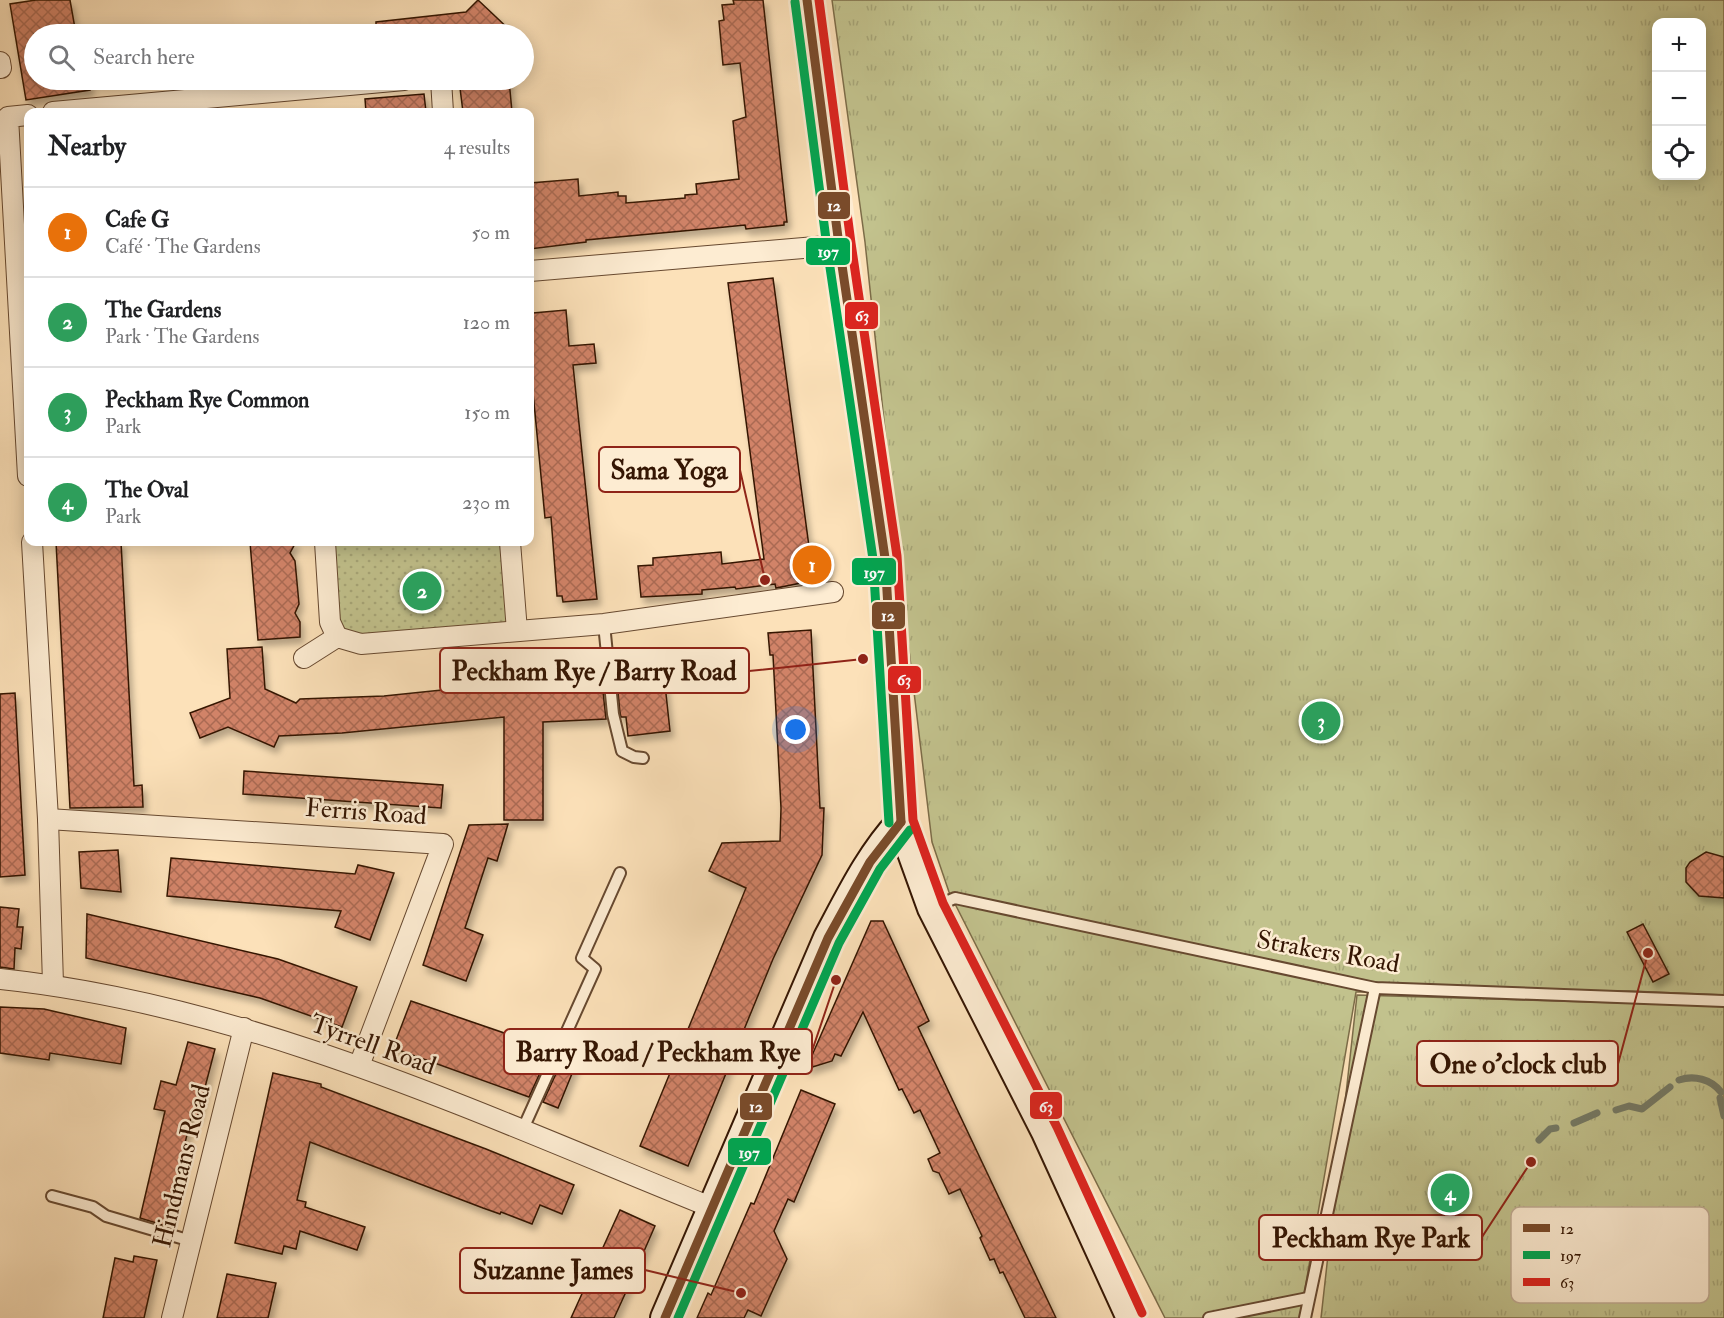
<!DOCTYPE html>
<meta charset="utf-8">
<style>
:root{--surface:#fff;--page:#f2f2f2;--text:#202124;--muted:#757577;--line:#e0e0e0;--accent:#8f2418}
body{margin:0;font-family:"IM FELL Double Pica",serif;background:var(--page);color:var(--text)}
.controls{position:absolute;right:18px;top:18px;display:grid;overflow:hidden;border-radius:12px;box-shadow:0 3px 15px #0003}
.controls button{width:54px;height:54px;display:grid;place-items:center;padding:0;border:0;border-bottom:2px solid var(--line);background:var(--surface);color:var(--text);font:30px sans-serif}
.you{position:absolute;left:796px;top:730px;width:21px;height:21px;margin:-15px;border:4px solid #fff;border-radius:50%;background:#1a73e8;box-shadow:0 0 0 9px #1a73e833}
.badge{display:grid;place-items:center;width:39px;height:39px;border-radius:50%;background:var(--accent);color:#fff;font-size:20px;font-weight:700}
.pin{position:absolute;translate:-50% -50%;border:3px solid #fff;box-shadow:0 2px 6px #0006}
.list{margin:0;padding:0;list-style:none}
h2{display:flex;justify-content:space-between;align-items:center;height:78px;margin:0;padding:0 24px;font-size:26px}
h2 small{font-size:20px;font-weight:400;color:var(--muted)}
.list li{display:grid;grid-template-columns:39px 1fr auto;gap:18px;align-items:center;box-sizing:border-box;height:90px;padding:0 24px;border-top:2px solid var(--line)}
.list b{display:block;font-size:22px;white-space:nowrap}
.list p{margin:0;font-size:20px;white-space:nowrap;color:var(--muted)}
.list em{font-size:20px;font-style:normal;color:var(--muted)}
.icon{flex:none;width:33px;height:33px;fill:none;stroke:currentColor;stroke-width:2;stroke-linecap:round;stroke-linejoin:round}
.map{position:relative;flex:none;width:1724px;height:1318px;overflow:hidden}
.search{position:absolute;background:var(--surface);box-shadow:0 3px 15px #0003;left:24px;top:24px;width:510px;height:66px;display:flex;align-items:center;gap:15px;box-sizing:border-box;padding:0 21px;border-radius:33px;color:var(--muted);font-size:22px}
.panel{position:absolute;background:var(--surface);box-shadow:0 3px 15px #0003;left:24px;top:108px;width:510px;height:438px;border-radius:12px}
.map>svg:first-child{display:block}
.grass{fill:url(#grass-dots);stroke:#7c6c48;stroke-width:1.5}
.park{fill:url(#park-tufts);stroke:#7c6c48;stroke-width:1.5;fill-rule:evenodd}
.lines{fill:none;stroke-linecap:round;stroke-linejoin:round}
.stream{stroke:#757b67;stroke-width:7}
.building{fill:url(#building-cross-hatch);stroke:#351603;stroke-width:1.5;filter:url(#shadow)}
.lane-casing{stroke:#674930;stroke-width:14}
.street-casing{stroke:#674930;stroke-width:22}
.secondary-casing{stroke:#351603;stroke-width:32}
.lane{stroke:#fdecd2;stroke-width:10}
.street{stroke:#fdecd2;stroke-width:20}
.secondary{stroke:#fdecd2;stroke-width:28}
.bus-1-casing{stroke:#fdecd2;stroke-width:14}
.bus-2-casing{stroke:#fdecd2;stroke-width:14}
.bus-3-casing{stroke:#fdecd2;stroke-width:14}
.bus-1{stroke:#7a4b2a;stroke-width:9}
.bus-2{stroke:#00a651;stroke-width:9}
.bus-3{stroke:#dc241f;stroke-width:9}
.labels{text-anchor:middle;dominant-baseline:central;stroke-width:5;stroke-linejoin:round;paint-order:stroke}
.street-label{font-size:26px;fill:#351603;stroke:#fdecd2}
.key{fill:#fdecd2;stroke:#c1ac94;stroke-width:1.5}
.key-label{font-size:16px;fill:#351603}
.leader{fill:none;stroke:#8f2418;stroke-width:2}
.callout-dot{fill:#8f2418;stroke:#fdecd2;stroke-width:2}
.callout{fill:#fdecd2;stroke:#8f2418;stroke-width:2}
.callout-label{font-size:27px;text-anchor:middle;font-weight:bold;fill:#351603}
.line-badge{stroke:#fdecd2;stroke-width:2}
.badge-label{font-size:16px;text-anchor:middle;font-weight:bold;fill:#fff}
</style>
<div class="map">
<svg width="1724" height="1318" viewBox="0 0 1724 1318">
<defs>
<pattern id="grass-dots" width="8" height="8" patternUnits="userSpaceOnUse" patternTransform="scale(1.5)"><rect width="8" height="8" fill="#c2c28d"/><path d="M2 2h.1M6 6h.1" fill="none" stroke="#a7a678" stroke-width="1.8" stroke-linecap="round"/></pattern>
<pattern id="park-tufts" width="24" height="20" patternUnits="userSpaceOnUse" patternTransform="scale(1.5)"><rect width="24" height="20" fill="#c2c28d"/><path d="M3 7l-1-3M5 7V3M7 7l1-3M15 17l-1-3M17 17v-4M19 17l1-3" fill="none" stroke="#a7a678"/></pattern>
<pattern id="building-cross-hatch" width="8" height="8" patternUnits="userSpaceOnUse" patternTransform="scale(1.5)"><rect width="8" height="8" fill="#d18368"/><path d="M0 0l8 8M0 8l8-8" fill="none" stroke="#aa6a53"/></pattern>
<filter id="shadow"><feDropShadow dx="3.5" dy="6" stdDeviation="3" flood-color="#0004"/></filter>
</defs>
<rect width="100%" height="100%" fill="#fce1b9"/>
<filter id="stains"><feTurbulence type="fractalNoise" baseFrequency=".00333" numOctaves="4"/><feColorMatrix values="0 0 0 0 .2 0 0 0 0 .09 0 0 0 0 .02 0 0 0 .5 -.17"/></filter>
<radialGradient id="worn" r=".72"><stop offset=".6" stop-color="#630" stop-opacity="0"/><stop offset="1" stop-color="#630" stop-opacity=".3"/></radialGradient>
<path class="grass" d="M 332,542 L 503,542 L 510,623 L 362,636 L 345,632 L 338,619 Z"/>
<g class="park">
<path d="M 832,0 L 1724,0 L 1724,995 L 1630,991 L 1356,992 L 1300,1318 L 1165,1318 L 949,892 L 932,842 L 903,600 L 865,242 ZM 1656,22 L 1702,22 L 1702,176 L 1656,176 Z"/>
<path d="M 1357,995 L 1724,1006 L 1724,1318 L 1321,1318 Z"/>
</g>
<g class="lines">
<g class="stream">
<path d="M 1679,1080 C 1694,1075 1711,1079 1721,1092"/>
<path d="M 1720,1098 L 1724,1116"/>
<path d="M 1616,1110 L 1629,1106 L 1642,1109 L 1670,1087"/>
<path d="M 1574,1123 L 1597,1113"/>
<path d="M 1539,1140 L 1550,1129 L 1556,1128"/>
</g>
</g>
<g class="building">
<path d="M 36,0 L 70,0 L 76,34 L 34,34 L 34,80 L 89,80 L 90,90 L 26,100 L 10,4 Z"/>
<path d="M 478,0 L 514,34 L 376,34 L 376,22 L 466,12 Z"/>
<path d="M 733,0 L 763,0 L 787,222 L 784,222 L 784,225 L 746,229 L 745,225 L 715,228 L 586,240 L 586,242 L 530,249 L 530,183 L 578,179 L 579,196 L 618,192 L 618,196 L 626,196 L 626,203 L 685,198 L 685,195 L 697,194 L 696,184 L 739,179 L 733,121 L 746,117 L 740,63 L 723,65 L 719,21 L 724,20 L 722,5 L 734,4 Z"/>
<path d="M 459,80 L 509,80 L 512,112 L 463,112 Z"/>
<path d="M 424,94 L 426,112 L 366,112 L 365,99 Z"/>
<path d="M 773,278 L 810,554 L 822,552 L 826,578 L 776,588 L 775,584 L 736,589 L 735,587 L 702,590 L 702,594 L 641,597 L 638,566 L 653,565 L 653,558 L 721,552 L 722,564 L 764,559 L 728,283 Z"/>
<path d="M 566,310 L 569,346 L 594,344 L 596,363 L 573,365 L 597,599 L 563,602 L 562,596 L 557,596 L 551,517 L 545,518 L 530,361 L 530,320 L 533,320 L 533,313 Z"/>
<path d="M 56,542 L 121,542 L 134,786 L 142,785 L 143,807 L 70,808 Z"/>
<path d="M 250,542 L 296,542 L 290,553 L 295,561 L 299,604 L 295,613 L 300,622 L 300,637 L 258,640 Z"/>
<path d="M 811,630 L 820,808 L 824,808 L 822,855 L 773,959 L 688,1166 L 640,1146 L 746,888 L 709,871 L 722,843 L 780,841 L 781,808 L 773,655 L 770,655 L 768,633 Z"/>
<path d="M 262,647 L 265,689 L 296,703 L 300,699 L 384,696 L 509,683 L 509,689 L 581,682 L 582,685 L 602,683 L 606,719 L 543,722 L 543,820 L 504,820 L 504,717 L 342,733 L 279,736 L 274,747 L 228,727 L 200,738 L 190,713 L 230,698 L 227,649 Z"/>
<path d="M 663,666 L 670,731 L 628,736 L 626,717 L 621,717 L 620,713 L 617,682 L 622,681 L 620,670 Z"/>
<path d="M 15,693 L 25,875 L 0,877 L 0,694 Z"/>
<path d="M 244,771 L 443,785 L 441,808 L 243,794 Z"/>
<path d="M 508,824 L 497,861 L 488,858 L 465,928 L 483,935 L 466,981 L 423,965 L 469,825 Z"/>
<path d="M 118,850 L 121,892 L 81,888 L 79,852 Z"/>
<path d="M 1706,852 L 1724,857 L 1724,898 L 1699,896 L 1686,882 L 1686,868 L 1690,862 Z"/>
<path d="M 171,858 L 355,874 L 358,865 L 394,873 L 370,940 L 335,927 L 341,911 L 167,896 Z"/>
<path d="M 0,907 L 19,909 L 17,927 L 23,927 L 21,949 L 15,948 L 14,969 L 0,967 Z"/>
<path d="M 87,914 L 278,959 L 357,987 L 342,1027 L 260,998 L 86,958 Z"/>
<path d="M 871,921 L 883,921 L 929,1021 L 918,1027 L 1056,1318 L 1025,1318 L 1003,1272 L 1000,1273 L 994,1259 L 990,1260 L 980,1238 L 982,1236 L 960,1189 L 949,1194 L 939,1173 L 933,1171 L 928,1159 L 940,1153 L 920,1110 L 914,1113 L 902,1089 L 899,1090 L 863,1012 L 841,1056 L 835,1054 L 832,1061 L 806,1069 Z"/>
<path d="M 1643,924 L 1669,974 L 1653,982 L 1627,932 Z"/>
<path d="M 411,1001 L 551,1049 L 529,1097 L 393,1048 Z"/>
<path d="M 0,1007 L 44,1009 L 126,1028 L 121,1064 L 50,1053 L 49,1060 L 0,1053 Z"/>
<path d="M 188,1042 L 215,1049 L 197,1118 L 191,1117 L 166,1226 L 140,1218 L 165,1111 L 154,1109 L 161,1081 L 176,1085 Z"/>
<path d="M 565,1054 L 578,1059 L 558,1108 L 543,1102 Z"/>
<path d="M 273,1073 L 321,1084 L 321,1087 L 486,1149 L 574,1185 L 562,1214 L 540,1205 L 532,1224 L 501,1212 L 500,1214 L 483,1208 L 310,1142 L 297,1200 L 306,1202 L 305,1207 L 365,1227 L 357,1250 L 300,1231 L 296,1249 L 284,1246 L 282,1254 L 235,1243 Z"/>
<path d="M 801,1090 L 835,1104 L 794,1202 L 788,1199 L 774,1231 L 787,1259 L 775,1285 L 761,1316 L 748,1310 L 744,1318 L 697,1318 L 708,1293 L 711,1295 L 751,1203 L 754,1204 Z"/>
<path d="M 620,1210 L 655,1226 L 631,1281 L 614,1318 L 571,1318 Z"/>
<path d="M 134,1256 L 157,1260 L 144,1318 L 103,1318 L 115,1258 L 133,1262 Z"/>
<path d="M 227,1274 L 276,1283 L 268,1318 L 217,1318 Z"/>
</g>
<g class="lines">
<g class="lane-casing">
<g id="lane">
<path d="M 604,624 L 613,714 L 622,751 L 634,757 L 643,758"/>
<path d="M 932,908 L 955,898 L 1375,988 L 1724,1001"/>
<path d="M 522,1131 L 595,969 L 582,958 L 620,873"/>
<path d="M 52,1196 L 93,1207 L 106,1216 L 191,1241"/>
<path d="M 1209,1318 L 1308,1298"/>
<path d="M 1305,1318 L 1375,988"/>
</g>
</g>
<g class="street-casing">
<g id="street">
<path d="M 0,62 L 1,68"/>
<path d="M 441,80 L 443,112"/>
<path d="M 53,112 L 404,80"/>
<path d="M 28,115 L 8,117 L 28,476"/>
<path d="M 530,271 L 839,245"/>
<path d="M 32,542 L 48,819 L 53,984"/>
<path d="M 325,542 L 330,622 L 337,637"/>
<path d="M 510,542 L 517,631"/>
<path d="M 304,658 L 337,637 L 361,644 L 604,624 L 833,592"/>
<path d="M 48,819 L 443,844 L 359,1066"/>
<path d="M 0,979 C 250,1005 482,1115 713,1208"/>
<path d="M 172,1318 L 244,1028"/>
</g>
</g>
<g class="secondary-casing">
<g id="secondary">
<path d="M 807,0 L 839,245 L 885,558 L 901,822 L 932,908 L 1046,1132 L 1131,1318"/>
<path d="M 665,1318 L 828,938 C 850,897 870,855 901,822"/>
</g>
</g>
<use href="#lane" class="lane"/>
<use href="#street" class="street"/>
<use href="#secondary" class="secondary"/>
<g class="bus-1-casing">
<g id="bus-1">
<path d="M 807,0 L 839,245 L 885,558 L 901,822"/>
<path d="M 665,1318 L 828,938 L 870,862 L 901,822"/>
</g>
</g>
<g class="bus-2-casing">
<g id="bus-2">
<path d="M 795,2 L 827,247 L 873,559 L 889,823"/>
<path d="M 678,1318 L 839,943 L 880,869 L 910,830"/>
</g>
</g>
<g class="bus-3-casing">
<path id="bus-3" d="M 819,0 L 851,243 L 897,556 L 913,820 L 943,903 L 1057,1127 L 1142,1313"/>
</g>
<use href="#bus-1" class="bus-1"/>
<use href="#bus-2" class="bus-2"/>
<use href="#bus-3" class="bus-3"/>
</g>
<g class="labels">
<g class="street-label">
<text transform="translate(366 812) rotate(4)">Ferris Road</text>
<text transform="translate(1328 952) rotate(10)">Strakers Road</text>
<text transform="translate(373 1045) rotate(20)">Tyrrell Road</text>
<text transform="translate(182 1166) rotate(-76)">Hindmans Road</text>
</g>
</g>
<rect x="1511" y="1207" width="198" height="96" rx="9" class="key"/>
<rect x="1523" y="1224" width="27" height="8" fill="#7a4b2a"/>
<rect x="1523" y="1251" width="27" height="8" fill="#00a651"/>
<rect x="1523" y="1278" width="27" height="8" fill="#dc241f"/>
<g class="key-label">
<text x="1560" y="1234">12</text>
<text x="1560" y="1261">197</text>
<text x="1560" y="1288">63</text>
</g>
<path class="leader" d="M765 580L740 470M863 659L749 671M836 980L812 1051M1648 953L1618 1064M1531 1162L1482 1237M741 1293L645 1270"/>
<g class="callout-dot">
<circle cx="765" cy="580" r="6"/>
<circle cx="863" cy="659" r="6"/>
<circle cx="836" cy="980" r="6"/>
<circle cx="1648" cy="953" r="6"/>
<circle cx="1531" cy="1162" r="6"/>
<circle cx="741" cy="1293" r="6"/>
</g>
<g class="callout">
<rect x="599" y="447" width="141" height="45" rx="6"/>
<rect x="440" y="648" width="309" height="45" rx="6"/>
<rect x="504" y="1029" width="308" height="45" rx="6"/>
<rect x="1417" y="1041" width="201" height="45" rx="6"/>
<rect x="1259" y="1215" width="223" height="45" rx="6"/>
<rect x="460" y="1248" width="185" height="45" rx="6"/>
</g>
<g class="callout-label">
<text x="669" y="479">Sama Yoga</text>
<text x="594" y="680">Peckham Rye / Barry Road</text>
<text x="658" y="1061">Barry Road / Peckham Rye</text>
<text x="1518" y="1073">One o'clock club</text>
<text x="1371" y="1247">Peckham Rye Park</text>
<text x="553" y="1279">Suzanne James</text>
</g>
<g class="line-badge">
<rect x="817" y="191" width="34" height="29" rx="6" fill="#7a4b2a"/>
<rect x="805" y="237" width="46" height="29" rx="6" fill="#00a651"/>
<rect x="844" y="301" width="35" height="29" rx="6" fill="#dc241f"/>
<rect x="851" y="557" width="46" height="29" rx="6" fill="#00a651"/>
<rect x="871" y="601" width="35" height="29" rx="6" fill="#7a4b2a"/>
<rect x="887" y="665" width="35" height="29" rx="6" fill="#dc241f"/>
<rect x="1029" y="1091" width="34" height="29" rx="6" fill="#dc241f"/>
<rect x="739" y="1092" width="34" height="29" rx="6" fill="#7a4b2a"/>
<rect x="727" y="1137" width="45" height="29" rx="6" fill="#00a651"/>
</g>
<g class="badge-label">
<text x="834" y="211">12</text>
<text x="828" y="257">197</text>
<text x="862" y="321">63</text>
<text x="874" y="578">197</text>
<text x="888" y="621">12</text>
<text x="904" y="685">63</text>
<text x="1046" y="1112">63</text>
<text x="756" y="1112">12</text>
<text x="749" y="1158">197</text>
</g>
<rect width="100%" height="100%" filter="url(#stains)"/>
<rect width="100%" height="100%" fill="url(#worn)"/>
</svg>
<div class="controls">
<button>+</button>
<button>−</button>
<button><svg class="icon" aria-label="locate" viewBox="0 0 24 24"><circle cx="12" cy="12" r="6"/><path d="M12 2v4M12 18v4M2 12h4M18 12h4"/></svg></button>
</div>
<div class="you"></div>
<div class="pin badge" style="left:812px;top:565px;background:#e8710a">1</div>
<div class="pin badge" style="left:422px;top:591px;background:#2e9e5b">2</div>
<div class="pin badge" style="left:1321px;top:721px;background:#2e9e5b">3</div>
<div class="pin badge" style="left:1450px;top:1193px;background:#2e9e5b">4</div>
<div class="search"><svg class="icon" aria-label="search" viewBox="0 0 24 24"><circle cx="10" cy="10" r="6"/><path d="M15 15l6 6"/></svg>Search here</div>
<section class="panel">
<h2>Nearby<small>4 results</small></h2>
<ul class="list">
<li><span class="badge" style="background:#e8710a">1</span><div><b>Cafe G</b><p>Café · The Gardens</p></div><em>50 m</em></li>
<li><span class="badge" style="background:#2e9e5b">2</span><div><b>The Gardens</b><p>Park · The Gardens</p></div><em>120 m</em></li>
<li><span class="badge" style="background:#2e9e5b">3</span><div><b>Peckham Rye Common</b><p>Park</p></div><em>150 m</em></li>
<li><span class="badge" style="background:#2e9e5b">4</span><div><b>The Oval</b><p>Park</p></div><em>230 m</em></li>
</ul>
</section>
</div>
